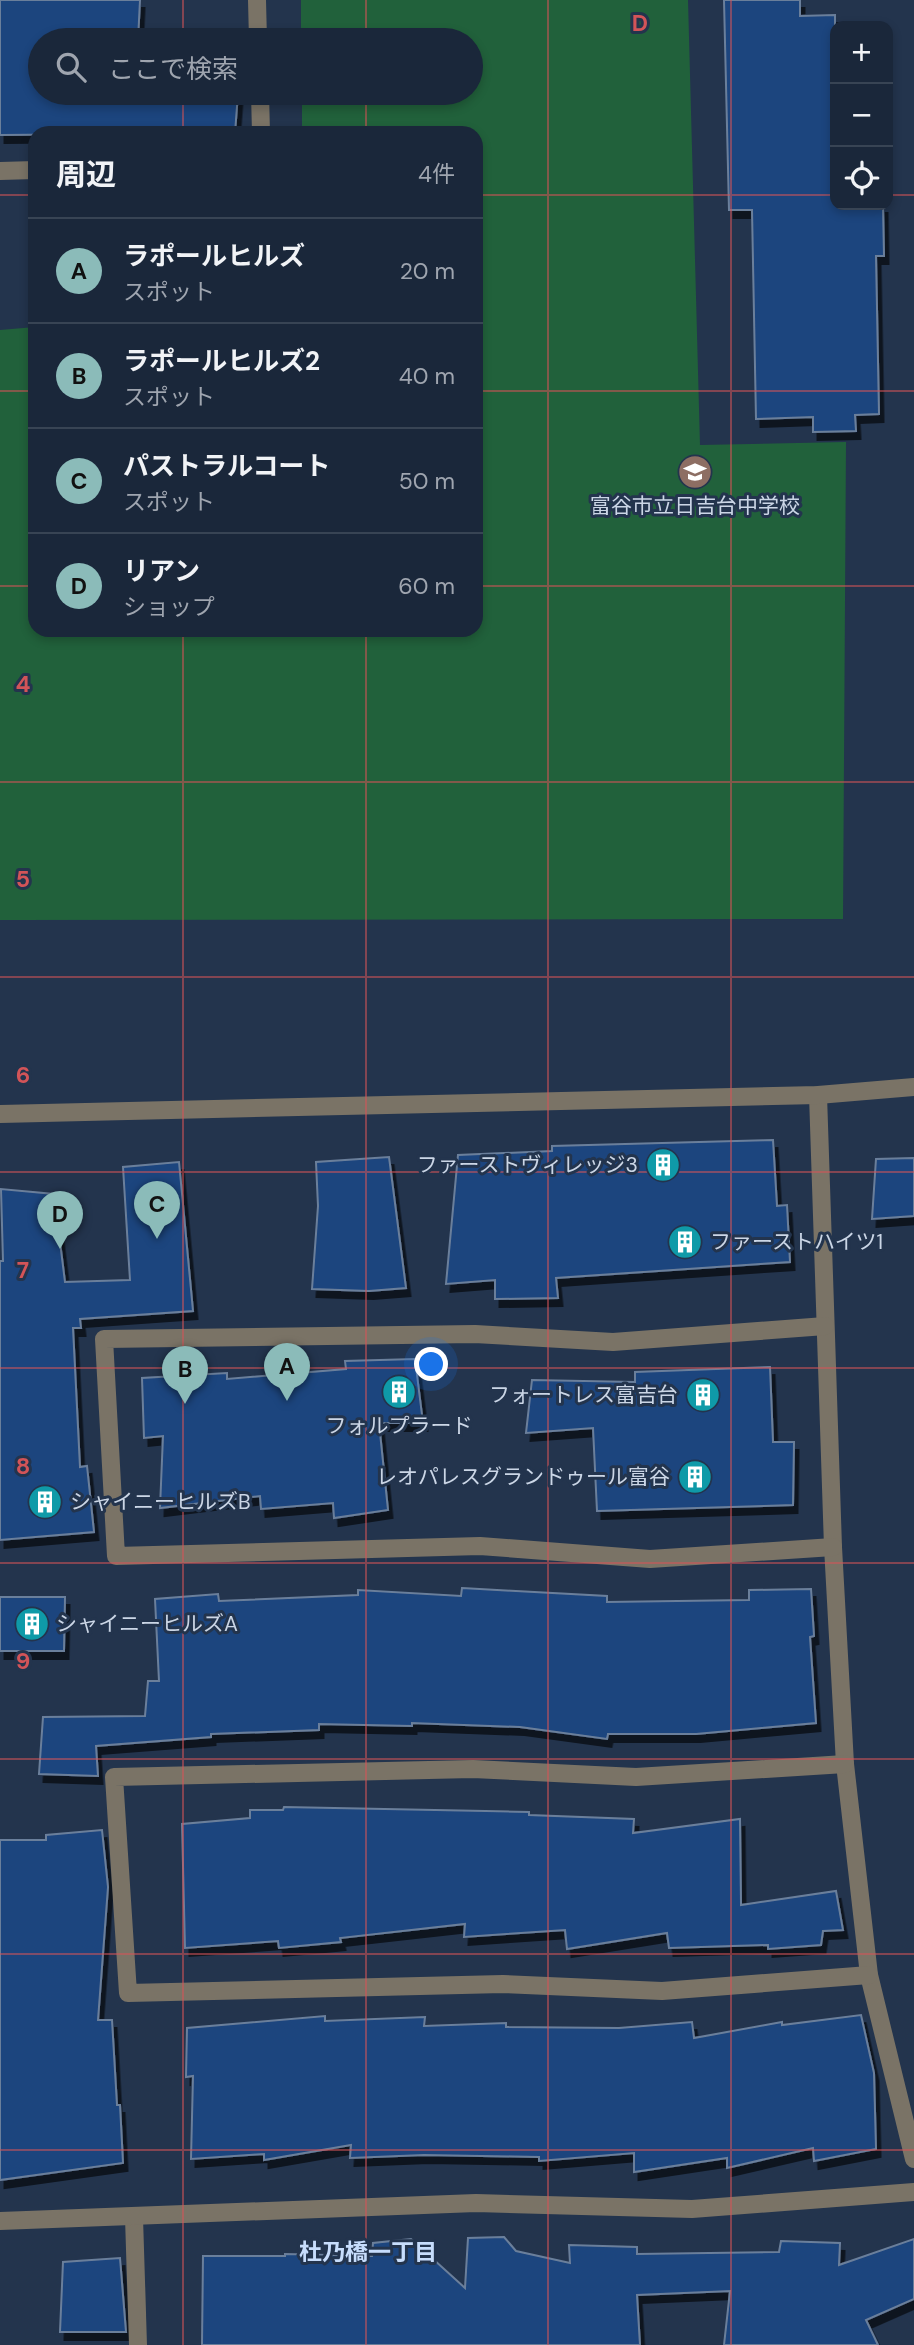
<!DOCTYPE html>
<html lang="ja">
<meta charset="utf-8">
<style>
:root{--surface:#1a273a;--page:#232f42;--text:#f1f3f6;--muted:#9fa5af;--line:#384454;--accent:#8bbbb9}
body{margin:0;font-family:"DM Sans","Noto Sans JP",sans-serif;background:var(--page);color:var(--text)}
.controls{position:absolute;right:21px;top:21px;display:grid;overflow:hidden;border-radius:14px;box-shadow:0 4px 10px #0003}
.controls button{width:63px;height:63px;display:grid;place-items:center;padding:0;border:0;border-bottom:2px solid var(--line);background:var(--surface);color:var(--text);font:35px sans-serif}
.you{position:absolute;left:432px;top:1365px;width:24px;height:24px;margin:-18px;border:5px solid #fff;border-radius:50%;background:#1a73e8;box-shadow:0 0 0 10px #1a73e833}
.badge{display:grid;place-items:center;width:46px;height:46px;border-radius:50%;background:var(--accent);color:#111;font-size:23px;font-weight:700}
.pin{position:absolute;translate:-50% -58px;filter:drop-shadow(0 2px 4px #0008)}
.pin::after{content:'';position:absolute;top:37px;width:24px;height:21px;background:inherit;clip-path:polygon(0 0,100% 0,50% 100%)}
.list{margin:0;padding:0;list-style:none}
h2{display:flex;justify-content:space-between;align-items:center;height:91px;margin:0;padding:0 28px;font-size:30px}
h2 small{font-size:23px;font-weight:400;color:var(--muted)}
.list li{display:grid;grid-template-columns:46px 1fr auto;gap:21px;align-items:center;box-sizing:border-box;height:105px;padding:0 28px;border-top:2px solid var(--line)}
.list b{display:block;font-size:26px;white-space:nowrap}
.list p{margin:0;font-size:23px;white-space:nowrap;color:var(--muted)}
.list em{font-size:23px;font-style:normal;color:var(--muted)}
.icon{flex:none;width:38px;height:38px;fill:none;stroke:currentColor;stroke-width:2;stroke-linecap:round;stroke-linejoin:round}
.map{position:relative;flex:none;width:914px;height:2345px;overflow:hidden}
.search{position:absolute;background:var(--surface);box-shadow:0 4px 10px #0003;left:28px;top:28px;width:455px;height:77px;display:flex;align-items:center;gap:18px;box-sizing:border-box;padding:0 24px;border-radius:38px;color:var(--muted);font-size:26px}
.panel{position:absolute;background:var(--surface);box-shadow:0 4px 10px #0003;left:28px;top:126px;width:455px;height:511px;border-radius:21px}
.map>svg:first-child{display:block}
.green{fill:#21613b}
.building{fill:#1b447e;stroke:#6b7f9b;stroke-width:2;filter:url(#shadow)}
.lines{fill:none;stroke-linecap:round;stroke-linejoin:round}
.minor{stroke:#7a7366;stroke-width:18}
.grid{fill:none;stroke:#d35458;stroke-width:2;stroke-opacity:0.55}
.labels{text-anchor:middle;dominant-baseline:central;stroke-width:6;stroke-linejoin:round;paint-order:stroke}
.poi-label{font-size:21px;fill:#cbd6e6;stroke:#23344d;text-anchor:end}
.neighbourhood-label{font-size:23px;font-weight:bold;fill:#c7ddfc;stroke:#23344d}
.grid-label{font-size:23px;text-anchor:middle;font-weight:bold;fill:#d35458;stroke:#23344d;stroke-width:6;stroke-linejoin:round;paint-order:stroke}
</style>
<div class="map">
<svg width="914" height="2345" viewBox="0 0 914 2345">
<defs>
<filter id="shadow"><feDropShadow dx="4.5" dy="8" stdDeviation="0" flood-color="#0009"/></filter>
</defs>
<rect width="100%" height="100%" fill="#23344d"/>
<path class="green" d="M 301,0 L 688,0 L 700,445 L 846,442 L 843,919 L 0,920 L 0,330 L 35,327 L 35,630 L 476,630 L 476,133 L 302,133 L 302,93 L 471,93 L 471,40 L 301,40 Z"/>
<g class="building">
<path d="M 0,0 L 140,0 L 138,40 L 40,40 L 40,93 L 238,93 L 235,133 L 0,135 Z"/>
<path d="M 724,0 L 800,0 L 800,16 L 835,15 L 835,205 L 883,205 L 884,256 L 876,256 L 879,414 L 855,415 L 856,431 L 813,432 L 813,417 L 756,419 L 752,210 L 729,210 Z"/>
<path d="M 773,1140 L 777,1206 L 787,1205 L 790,1262 L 556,1278 L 558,1298 L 495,1299 L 495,1280 L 446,1284 L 458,1155 L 552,1151 L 552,1146 Z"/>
<path d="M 389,1157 L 406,1288 L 369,1291 L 312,1289 L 318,1206 L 316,1162 Z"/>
<path d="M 914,1158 L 914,1216 L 872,1219 L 876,1159 Z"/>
<path d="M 179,1162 L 193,1311 L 80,1319 L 81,1328 L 73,1328 L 80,1467 L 87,1466 L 94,1532 L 0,1540 L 0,1261 L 3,1261 L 1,1189 L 54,1194 L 65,1282 L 130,1280 L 123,1167 Z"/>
<path d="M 415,1359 L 423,1423 L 379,1423 L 388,1510 L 334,1518 L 333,1503 L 261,1509 L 260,1496 L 160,1508 L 163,1436 L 144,1438 L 142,1378 L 227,1373 L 227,1379 L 346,1369 L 345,1361 Z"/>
<path d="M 770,1367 L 773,1442 L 794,1442 L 793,1505 L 597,1511 L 593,1428 L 526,1433 L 532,1380 L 635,1382 L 635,1372 Z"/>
<path d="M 462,1588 L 607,1596 L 607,1602 L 749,1600 L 749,1590 L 811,1589 L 814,1636 L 810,1637 L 816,1723 L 696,1734 L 608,1734 L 607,1739 L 520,1727 L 412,1723 L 412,1726 L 319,1724 L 319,1730 L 211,1734 L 211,1737 L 96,1746 L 98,1776 L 39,1774 L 43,1717 L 145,1716 L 148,1681 L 159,1681 L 155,1599 L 218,1594 L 219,1601 L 358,1595 L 358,1590 L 461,1596 Z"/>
<path d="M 0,1597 L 65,1597 L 64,1651 L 0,1651 Z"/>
<path d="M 284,1807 L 529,1812 L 529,1815 L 634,1819 L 633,1833 L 740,1819 L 741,1905 L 836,1891 L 843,1930 L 823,1931 L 821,1945 L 768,1949 L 768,1945 L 669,1948 L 667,1933 L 567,1949 L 565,1930 L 464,1937 L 465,1924 L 340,1938 L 341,1942 L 279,1948 L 278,1941 L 185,1948 L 182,1824 L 250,1818 L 250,1810 L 283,1810 Z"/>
<path d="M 102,1830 L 108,1887 L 98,2020 L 112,2020 L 117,2105 L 120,2105 L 123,2163 L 0,2180 L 0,1840 L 46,1840 L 46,1835 Z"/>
<path d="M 861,2015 L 874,2073 L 876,2149 L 814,2161 L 813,2148 L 727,2168 L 727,2158 L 634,2172 L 634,2153 L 539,2161 L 539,2157 L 424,2155 L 350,2158 L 351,2145 L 264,2160 L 264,2154 L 191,2159 L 193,2076 L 186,2077 L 187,2028 L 325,2016 L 325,2021 L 425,2017 L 424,2026 L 506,2023 L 506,2027 L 619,2028 L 692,2022 L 694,2038 L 782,2022 L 782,2025 Z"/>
<path d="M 504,2237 L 516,2251 L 570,2263 L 569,2245 L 637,2247 L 637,2254 L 779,2252 L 781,2241 L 840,2243 L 839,2265 L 914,2239 L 914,2299 L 866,2320 L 878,2345 L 724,2345 L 730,2291 L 637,2295 L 640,2345 L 202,2345 L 203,2256 L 285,2256 L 285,2254 L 372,2256 L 373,2243 L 411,2239 L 465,2288 L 468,2238 Z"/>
<path d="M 120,2258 L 126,2332 L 60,2332 L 63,2262 Z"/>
</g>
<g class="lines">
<g class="minor">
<path d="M 257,0 L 258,40"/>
<path d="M 260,93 L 261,133"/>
<path d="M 0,171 L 35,170"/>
<path d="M 818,1095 L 833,1547 L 845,1764 L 869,1975 L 914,2159"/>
<path d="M 0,1114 L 818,1095 L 914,1087"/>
<path d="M 825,1326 L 613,1342 L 475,1334 L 104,1339 L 116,1556 L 480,1546 L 650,1559 L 833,1547"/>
<path d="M 845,1764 L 636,1777 L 473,1769 L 114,1777 L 128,1993 L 503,1984 L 662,1991 L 869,1975"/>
<path d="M 134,2217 L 138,2345"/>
<path d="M 0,2221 L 476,2203 L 692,2209 L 914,2192"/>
</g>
</g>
<path class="grid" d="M 183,0 L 183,40M 366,0 L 366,40M 548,0 L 548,2345M 731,0 L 731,2345M 183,93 L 183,133M 366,93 L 366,133M 0,195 L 35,195M 476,195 L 835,195M 888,195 L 914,195M 0,391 L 35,391M 476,391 L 914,391M 0,586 L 35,586M 476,586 L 914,586M 183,630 L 183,2345M 366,630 L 366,2345M 0,782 L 914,782M 0,977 L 914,977M 0,1172 L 914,1172M 0,1368 L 914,1368M 0,1563 L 914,1563M 0,1759 L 914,1759M 0,1954 L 914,1954M 0,2150 L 914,2150"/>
<defs>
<g id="school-disc" transform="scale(1.75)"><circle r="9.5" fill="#8d6e63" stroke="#23344d"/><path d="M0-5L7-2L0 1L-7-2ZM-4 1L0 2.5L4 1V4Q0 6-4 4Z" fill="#fff"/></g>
<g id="building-disc" transform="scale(1.75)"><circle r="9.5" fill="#0f9aa8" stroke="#23344d"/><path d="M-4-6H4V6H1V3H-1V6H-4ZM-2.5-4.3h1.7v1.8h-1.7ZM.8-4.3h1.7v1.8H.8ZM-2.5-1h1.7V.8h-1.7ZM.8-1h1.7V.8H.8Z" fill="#fff"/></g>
</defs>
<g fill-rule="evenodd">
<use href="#school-disc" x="695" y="472"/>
<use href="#building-disc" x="663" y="1165"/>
<use href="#building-disc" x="685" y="1242"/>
<use href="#building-disc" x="399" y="1392"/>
<use href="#building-disc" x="703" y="1395"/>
<use href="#building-disc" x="695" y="1477"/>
<use href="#building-disc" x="45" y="1502"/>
<use href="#building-disc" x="32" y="1624"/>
</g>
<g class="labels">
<g class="poi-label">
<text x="695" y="506" text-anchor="middle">富谷市立日吉台中学校</text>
<text x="638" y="1165">ファーストヴィレッジ3</text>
<text x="710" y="1242" text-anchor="start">ファーストハイツ1</text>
<text x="678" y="1395">フォートレス富吉台</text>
<text x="399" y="1426" text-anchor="middle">フォルプラード</text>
<text x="670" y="1477">レオパレスグランドゥール富谷</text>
<text x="70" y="1502" text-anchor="start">シャイニーヒルズB</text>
<text x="56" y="1624" text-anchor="start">シャイニーヒルズA</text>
</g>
<g class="neighbourhood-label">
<text x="368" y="2252">杜乃橋一丁目</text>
</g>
</g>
<g class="grid-label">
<text x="640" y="31">D</text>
<text x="23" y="692">4</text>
<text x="23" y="887">5</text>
<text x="23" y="1083">6</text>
<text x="23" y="1278">7</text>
<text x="23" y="1474">8</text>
<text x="23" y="1669">9</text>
</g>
</svg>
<div class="controls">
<button>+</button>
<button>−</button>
<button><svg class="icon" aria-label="locate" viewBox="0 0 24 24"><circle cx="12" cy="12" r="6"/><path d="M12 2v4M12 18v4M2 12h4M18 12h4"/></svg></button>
</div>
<div class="you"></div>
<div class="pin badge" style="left:287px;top:1401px">A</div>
<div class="pin badge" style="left:185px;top:1404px">B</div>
<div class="pin badge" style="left:157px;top:1239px">C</div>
<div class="pin badge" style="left:60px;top:1249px">D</div>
<div class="search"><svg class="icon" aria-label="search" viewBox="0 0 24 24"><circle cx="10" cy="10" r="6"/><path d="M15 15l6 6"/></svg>ここで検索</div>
<section class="panel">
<h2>周辺<small>4件</small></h2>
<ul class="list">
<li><span class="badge">A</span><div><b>ラポールヒルズ</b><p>スポット</p></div><em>20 m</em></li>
<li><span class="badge">B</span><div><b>ラポールヒルズ2</b><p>スポット</p></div><em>40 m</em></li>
<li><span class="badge">C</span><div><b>パストラルコート</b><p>スポット</p></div><em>50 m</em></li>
<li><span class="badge">D</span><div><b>リアン</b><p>ショップ</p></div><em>60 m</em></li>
</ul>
</section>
</div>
